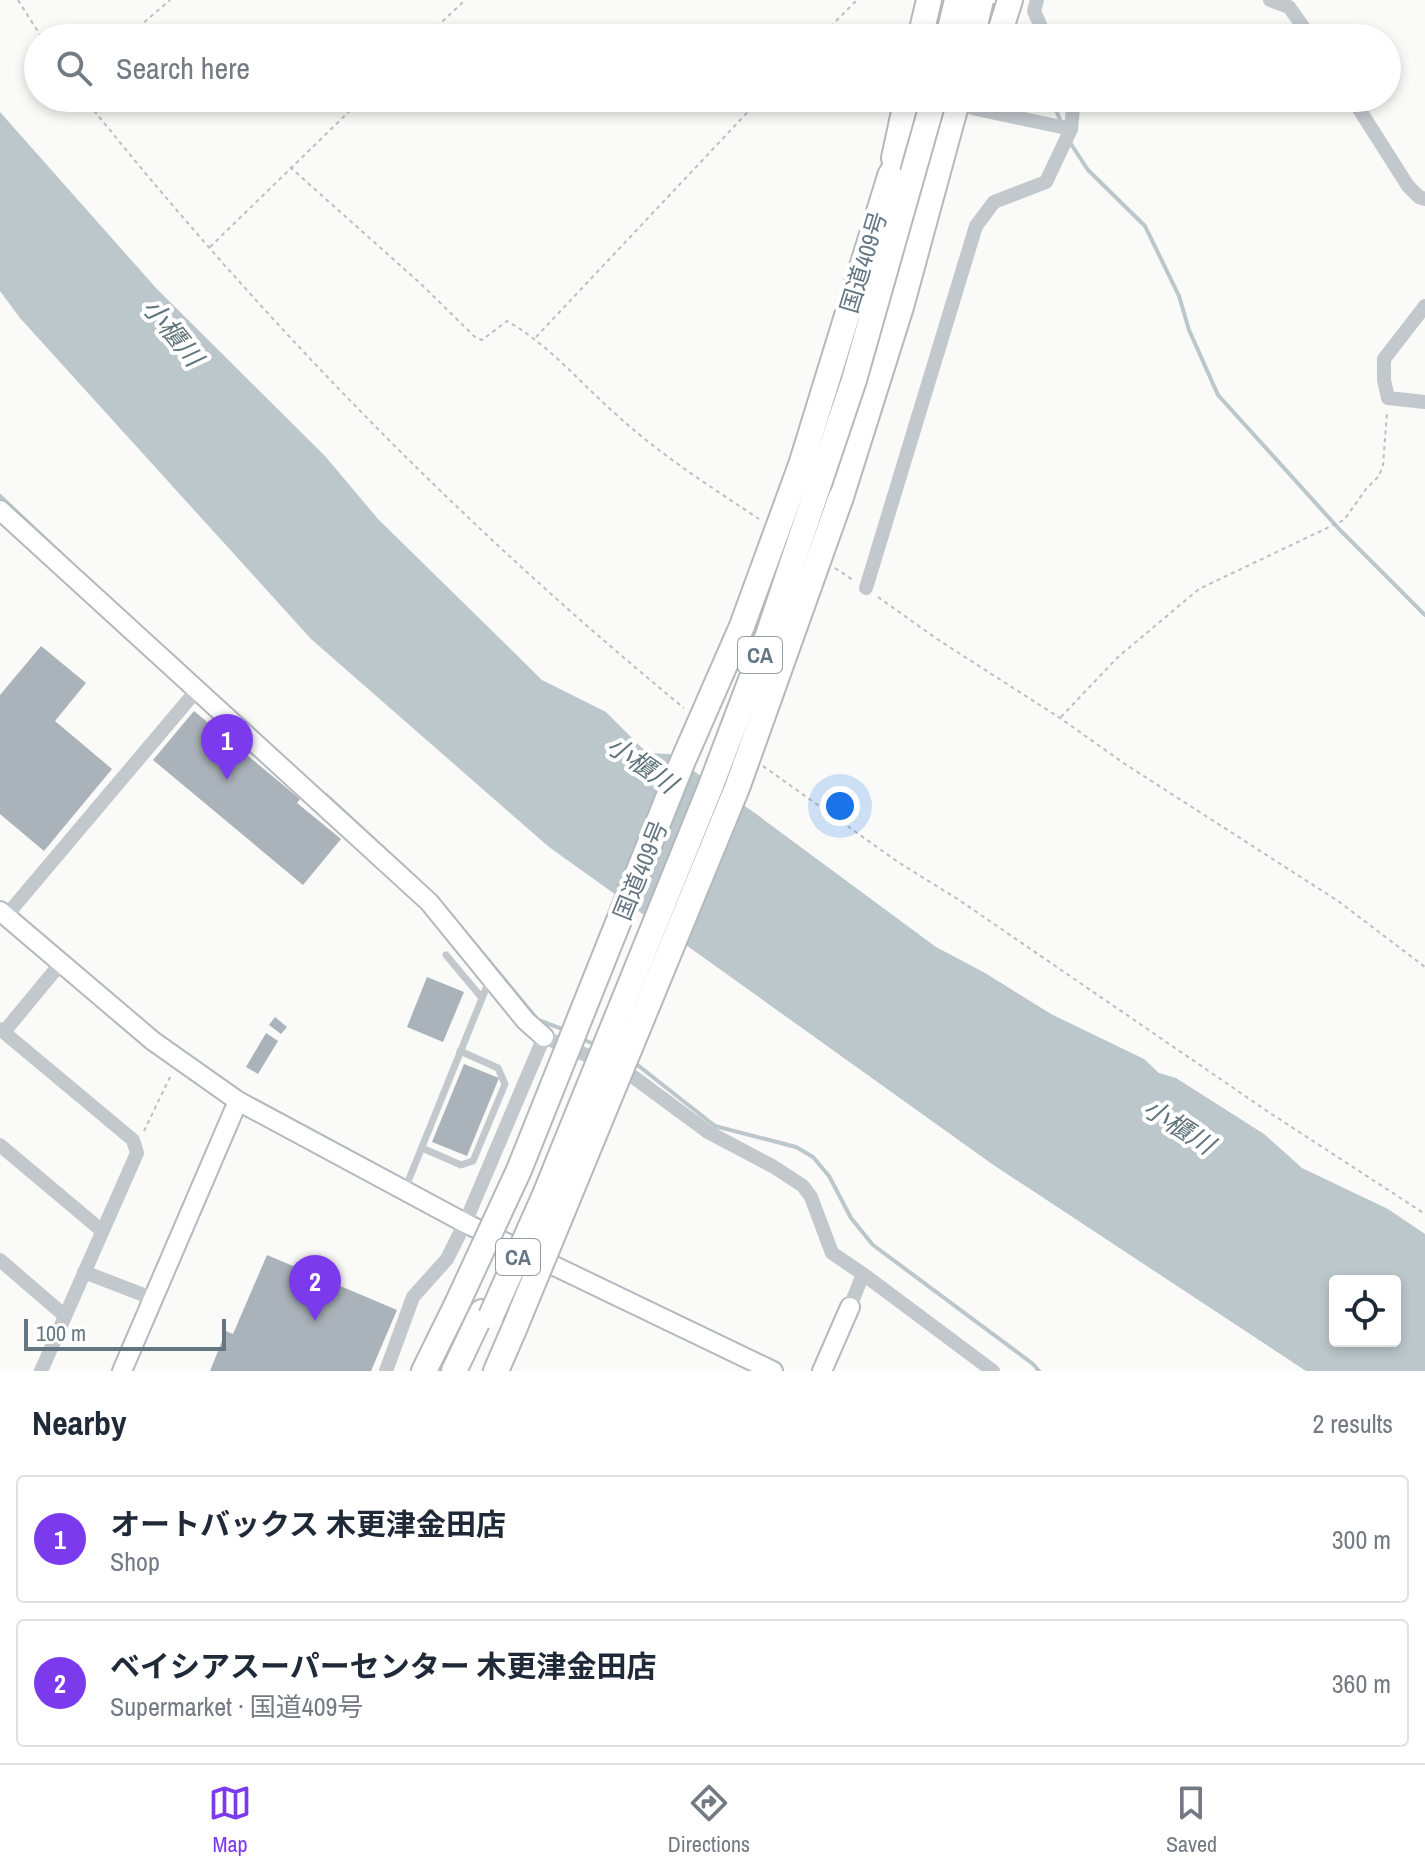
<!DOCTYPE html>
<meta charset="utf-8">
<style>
:root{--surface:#fff;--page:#f2f2f3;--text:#1f2937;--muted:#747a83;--line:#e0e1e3;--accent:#7c3aed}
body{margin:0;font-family:"Archivo Narrow","Noto Sans JP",sans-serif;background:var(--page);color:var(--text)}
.controls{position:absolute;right:24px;bottom:24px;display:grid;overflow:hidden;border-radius:8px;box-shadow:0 4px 12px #0003}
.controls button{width:72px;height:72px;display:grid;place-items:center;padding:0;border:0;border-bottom:2px solid var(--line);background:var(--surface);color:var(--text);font:40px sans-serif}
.scale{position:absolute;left:24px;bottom:20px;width:202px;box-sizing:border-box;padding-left:8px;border:4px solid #657683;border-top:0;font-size:22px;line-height:28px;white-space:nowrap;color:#657683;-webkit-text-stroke:6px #fff;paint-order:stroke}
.you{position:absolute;left:840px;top:806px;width:28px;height:28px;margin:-20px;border:6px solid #fff;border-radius:50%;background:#1a73e8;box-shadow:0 0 0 12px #1a73e833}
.badge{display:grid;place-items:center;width:52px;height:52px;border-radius:50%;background:var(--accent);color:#fff;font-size:26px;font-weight:700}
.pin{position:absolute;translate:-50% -66px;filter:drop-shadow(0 2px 4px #0008)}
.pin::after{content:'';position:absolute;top:42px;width:28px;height:24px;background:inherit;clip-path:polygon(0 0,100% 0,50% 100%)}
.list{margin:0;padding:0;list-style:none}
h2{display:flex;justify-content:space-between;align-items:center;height:104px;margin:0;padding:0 32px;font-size:34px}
h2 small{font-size:26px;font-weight:400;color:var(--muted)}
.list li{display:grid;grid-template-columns:52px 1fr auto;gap:24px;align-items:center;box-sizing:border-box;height:128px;margin:0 16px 16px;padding:0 16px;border:2px solid var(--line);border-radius:8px}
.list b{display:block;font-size:30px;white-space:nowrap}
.list p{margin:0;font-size:26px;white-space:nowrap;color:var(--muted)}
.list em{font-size:26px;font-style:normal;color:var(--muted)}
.icon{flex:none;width:44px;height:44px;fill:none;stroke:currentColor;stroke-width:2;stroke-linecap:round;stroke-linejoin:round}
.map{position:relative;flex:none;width:1425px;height:1371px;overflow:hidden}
.search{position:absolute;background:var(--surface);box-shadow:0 4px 12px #0003;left:24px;right:24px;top:24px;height:88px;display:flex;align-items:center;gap:20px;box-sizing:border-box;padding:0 28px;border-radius:44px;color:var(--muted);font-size:30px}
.sheet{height:392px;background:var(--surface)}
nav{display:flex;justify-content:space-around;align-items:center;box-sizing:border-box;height:112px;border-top:2px solid var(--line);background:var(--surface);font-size:22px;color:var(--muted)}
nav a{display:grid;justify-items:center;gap:4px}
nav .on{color:var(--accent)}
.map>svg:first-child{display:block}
.water{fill:#bbc7cb;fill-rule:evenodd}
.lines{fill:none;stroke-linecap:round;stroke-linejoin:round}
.stream{stroke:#bbc7cb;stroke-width:4}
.building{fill:#aab3b9}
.secondary-casing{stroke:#b3babf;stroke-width:22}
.highway-casing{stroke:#b4b9bd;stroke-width:28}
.path{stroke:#bbbfc2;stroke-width:2;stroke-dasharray:4 4;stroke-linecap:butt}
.lane{stroke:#c3c8cc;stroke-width:7}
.street{stroke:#c3c8cc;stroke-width:14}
.secondary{stroke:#fff;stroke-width:18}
.highway{stroke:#fff;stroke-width:24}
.highway-bridge-casing{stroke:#b4b9bd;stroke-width:28;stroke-linecap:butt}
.highway-bridge{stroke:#fff;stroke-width:24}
.labels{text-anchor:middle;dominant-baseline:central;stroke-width:8;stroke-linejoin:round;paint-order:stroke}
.shield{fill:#fff;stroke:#939fa8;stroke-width:2}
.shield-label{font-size:22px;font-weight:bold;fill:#657683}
.street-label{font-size:24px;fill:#657683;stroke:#fff}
.water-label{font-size:26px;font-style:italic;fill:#60757c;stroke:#fff}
</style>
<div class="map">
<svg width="1425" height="1371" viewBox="0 0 1425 1371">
<rect width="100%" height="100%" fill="#fafaf8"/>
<path class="water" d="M 0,112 L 156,288 L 325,456 L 378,519 L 542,680 L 606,712 L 647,753 L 669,754 L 752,811 L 936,947 L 985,973 L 1051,1014 L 1144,1059 L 1159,1073 L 1176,1078 L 1264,1134 L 1302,1168 L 1388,1209 L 1425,1234 L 1425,1371 L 1306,1371 L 992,1164 L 549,847 L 311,639 L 20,318 L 0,291 ZM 1335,1281 L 1395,1281 L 1395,1341 L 1335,1341 Z"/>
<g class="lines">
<g class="stream">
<path d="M 1051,98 L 1061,122"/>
<path d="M 1069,141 L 1088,170 L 1145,226 L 1179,296 L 1189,330 L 1218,395 L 1340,530 L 1425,615"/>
<path d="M 0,496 L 71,563"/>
<path d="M 326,795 L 417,879"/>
<path d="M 437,898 L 538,1020 L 565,1030"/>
<path d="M 580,1038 L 598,1046"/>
<path d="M 635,1063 L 715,1126 L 796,1147 L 813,1157 L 829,1176 L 851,1218 L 873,1245 L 1033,1364 L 1039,1371"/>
</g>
</g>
<g class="building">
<path d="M 41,646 L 86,683 L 55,721 L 112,769 L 44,851 L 0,814 L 0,695 Z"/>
<path d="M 194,711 L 300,799 L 297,803 L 341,839 L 303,885 L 153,760 Z"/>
<path d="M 427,977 L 464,992 L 443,1042 L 407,1027 Z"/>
<path d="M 275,1017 L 287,1027 L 281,1034 L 269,1025 Z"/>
<path d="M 266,1033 L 278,1041 L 258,1074 L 246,1067 Z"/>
<path d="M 464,1064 L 499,1078 L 467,1156 L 432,1142 Z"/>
<path d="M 267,1255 L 397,1310 L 371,1371 L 210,1371 L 226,1331 L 233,1334 Z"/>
</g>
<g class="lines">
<g class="secondary-casing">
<g id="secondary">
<path d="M 0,510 L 429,902 L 525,1020 L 544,1037"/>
<path d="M 0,911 L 153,1041 L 238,1101 L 465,1223 L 773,1371"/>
<path d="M 122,1371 L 238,1101"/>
<path d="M 822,1371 L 850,1307"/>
</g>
</g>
<g class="highway-casing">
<g id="highway">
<path d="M 920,38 L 929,0"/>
<path d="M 998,38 L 1010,0"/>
<path d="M 894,158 L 907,98"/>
<path d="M 890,176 L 907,145 L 931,120"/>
<path d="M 841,497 L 901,307 L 958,98"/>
<path d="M 424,1371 L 457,1304"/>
<path d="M 454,1371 L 482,1312"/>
<path d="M 496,1371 L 515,1327"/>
</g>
</g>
<g class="path">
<path d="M 18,0 L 42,38"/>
<path d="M 126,38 L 170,0"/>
<path d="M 425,38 L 465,0"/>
<path d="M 819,38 L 857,0"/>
<path d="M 84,98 C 262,321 463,527 684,708"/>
<path d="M 290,167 L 421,284 L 475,337 L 482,340 L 507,321 C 551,346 581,384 619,417 C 662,456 711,487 759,519"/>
<path d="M 210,247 L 363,98"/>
<path d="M 536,337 L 761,98"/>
<path d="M 835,568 L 853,580"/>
<path d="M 878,597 L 937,639 L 1060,718 L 1125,764 L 1338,901 L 1425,967"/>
<path d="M 1061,717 L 1118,657 L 1199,589 L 1344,520 L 1366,489 L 1379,476 L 1383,465 L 1387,413"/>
<path d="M 763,766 L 898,862 L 959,900 L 1267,1111 L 1425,1214"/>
<path d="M 144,1131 L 171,1075"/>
</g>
<g class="lane">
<path d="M 446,955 L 482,998"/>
<path d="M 422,1148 L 461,1165 L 473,1161 L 505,1084 L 498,1068 L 460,1051"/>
<path d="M 405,1189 L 489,981"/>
</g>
<g class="street">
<path d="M 1037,0 L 1034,11 L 1046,38"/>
<path d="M 1270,0 L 1289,7 L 1311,38"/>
<path d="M 965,98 L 972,108 L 1071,129"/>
<path d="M 1352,98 L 1408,186 L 1419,197 L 1425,199"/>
<path d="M 1425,306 L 1384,359 L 1384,380 L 1388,398 L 1425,402"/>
<path d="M 866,588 L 976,226 L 994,202 L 1046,182 L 1071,129 L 1074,98"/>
<path d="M 6,916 L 196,691"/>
<path d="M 0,1029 L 133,1140 L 137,1153 L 41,1371"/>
<path d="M 4,1032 L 61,963"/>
<path d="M 0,1145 L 101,1230"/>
<path d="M 0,1260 L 65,1316"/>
<path d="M 84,1272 L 154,1299"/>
<path d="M 863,1274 L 993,1371"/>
<path d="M 386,1371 L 413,1297 L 447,1259 L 465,1223 L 544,1037 L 628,1073 L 708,1132 L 774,1167 L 803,1186 L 811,1197 L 832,1253 L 863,1274 L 850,1307"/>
</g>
<use href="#secondary" class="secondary"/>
<use href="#highway" class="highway"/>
<g class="highway-bridge-casing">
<g id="highway-bridge">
<path d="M 948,38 L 957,0"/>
<path d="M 972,38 L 981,0"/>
<path d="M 457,1304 L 519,1170 L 682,763 L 742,626 L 801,465 L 890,176"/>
<path d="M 491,1316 L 544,1197 L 710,788 L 768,635 L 854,380 L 934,98"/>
<path d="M 515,1327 L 737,788 L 841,497"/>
</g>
</g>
<use href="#highway-bridge" class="highway-bridge"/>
</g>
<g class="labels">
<g class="shield">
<rect x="738" y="637" width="44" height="36" rx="6"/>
<rect x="496" y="1239" width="44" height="36" rx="6"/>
</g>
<g class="shield-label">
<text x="760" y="655">CA</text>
<text x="518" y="1257">CA</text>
</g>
<g class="street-label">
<text transform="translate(863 262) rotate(-73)">国道409号</text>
<text transform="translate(640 870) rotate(-68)">国道409号</text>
</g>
<g class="water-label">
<text transform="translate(173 332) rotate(51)">小櫃川</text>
<text transform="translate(642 764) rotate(35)">小櫃川</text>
<text transform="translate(1179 1126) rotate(33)">小櫃川</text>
</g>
</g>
</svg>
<div class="controls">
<button><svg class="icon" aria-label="locate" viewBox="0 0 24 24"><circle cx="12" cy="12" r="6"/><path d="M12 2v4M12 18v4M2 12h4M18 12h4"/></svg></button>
</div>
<div class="scale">100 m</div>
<div class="you"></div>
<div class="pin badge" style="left:227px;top:780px">1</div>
<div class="pin badge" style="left:315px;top:1321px">2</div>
<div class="search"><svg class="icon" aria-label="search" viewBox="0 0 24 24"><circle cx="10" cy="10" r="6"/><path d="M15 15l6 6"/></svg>Search here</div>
</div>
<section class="sheet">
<h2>Nearby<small>2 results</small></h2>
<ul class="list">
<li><span class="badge">1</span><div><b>オートバックス 木更津金田店</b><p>Shop</p></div><em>300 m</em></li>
<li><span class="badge">2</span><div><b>ベイシアスーパーセンター 木更津金田店</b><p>Supermarket · 国道409号</p></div><em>360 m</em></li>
</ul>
</section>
<nav>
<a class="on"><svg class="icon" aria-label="map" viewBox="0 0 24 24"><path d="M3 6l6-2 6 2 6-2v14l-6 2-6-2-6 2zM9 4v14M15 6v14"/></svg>Map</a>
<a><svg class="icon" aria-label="directions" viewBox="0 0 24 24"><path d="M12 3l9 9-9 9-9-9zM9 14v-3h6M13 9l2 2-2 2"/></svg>Directions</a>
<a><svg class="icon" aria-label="saved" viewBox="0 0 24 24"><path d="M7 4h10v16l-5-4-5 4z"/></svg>Saved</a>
</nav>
